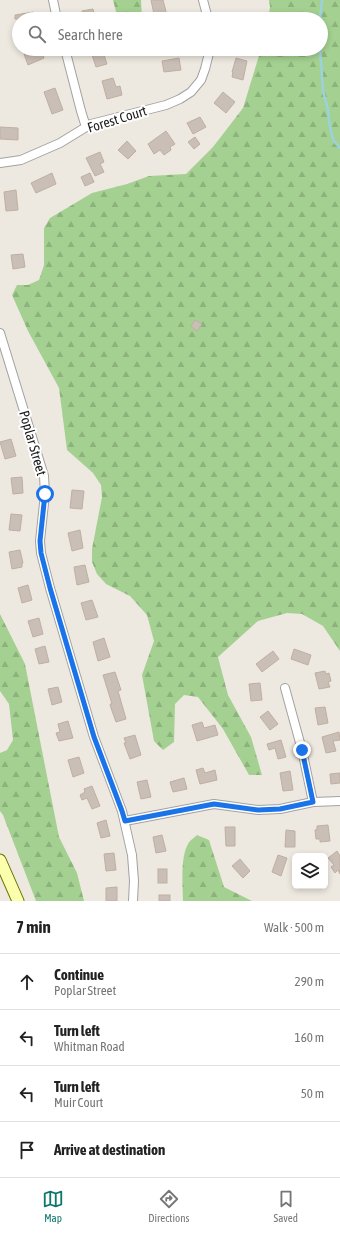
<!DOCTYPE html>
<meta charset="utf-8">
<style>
:root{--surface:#fff;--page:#f6f6f6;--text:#222;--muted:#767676;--line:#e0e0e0;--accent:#0f766e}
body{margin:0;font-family:"Asap Condensed",sans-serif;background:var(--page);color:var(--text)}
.controls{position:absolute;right:12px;bottom:12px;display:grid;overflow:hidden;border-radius:6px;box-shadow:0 2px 6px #0003}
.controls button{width:36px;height:36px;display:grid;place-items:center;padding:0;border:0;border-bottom:1px solid var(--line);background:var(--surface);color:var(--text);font:20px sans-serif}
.stop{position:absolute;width:12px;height:12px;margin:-9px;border:3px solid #1a73e8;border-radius:50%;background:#fff}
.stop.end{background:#1a73e8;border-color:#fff;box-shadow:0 1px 4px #0008}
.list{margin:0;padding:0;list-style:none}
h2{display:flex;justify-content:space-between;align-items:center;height:52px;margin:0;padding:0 16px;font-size:17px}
h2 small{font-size:13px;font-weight:400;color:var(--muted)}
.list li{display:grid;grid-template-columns:26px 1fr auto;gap:12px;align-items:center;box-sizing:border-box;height:56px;padding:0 16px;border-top:1px solid var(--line)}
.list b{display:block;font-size:15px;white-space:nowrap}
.list p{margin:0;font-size:13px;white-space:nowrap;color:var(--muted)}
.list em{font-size:13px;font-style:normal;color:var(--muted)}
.icon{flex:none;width:22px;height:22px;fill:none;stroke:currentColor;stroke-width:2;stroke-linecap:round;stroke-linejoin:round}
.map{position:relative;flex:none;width:340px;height:901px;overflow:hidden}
.search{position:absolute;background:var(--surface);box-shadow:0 2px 6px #0003;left:12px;right:12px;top:12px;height:44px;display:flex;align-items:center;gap:10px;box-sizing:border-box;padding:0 14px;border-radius:22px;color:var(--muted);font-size:15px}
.sheet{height:276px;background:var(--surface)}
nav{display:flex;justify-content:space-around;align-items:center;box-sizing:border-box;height:56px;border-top:1px solid var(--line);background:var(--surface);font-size:11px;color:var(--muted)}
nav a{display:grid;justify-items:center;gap:2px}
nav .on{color:var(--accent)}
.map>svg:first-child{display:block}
.forest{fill:url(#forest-firs)}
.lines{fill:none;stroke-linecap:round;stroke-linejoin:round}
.stream{stroke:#9cd1e0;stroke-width:2.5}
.building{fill:#cabfb6;stroke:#c0afa1}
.street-casing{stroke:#a2a2a2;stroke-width:10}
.secondary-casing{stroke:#697400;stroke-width:13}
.street{stroke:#fff;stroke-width:8}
.secondary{stroke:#fbfead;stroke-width:11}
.route{stroke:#1a73e8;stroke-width:5}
.labels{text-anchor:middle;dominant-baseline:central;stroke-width:4;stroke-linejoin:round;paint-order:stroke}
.street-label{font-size:14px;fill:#1b1b1b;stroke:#fff}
</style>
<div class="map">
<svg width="340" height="901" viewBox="0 0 340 901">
<defs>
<pattern id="forest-firs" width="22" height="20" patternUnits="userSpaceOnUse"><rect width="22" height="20" fill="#a4d191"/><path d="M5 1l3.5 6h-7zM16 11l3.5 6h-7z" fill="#8db37c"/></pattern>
</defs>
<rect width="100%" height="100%" fill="#eee9e0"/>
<g class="forest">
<path d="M 113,0 L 141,0 L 142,19 L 118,19 Z"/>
<path d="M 269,0 L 340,0 L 340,651 L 323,626 L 302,614 L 287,613 L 258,621 L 218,657 L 228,695 L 251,737 L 262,775 L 249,775 L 223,729 L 198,697 L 184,695 L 175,704 L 174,742 L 163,750 L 154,741 L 142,675 L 154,641 L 147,615 L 130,596 L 106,584 L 97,574 L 92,562 L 92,549 L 102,497 L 101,485 L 93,473 L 67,450 L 59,388 L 28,331 L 12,295 L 17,285 L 28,285 L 39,280 L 44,265 L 44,228 L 50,218 L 92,193 L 127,184 L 149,176 L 186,174 L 213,147 L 243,108 L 261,49 L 321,49 L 321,19 L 268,19 L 270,7 Z"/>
<path d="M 0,614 L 25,664 L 59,837 L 77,873 L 84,901 L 36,901 L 3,815 L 0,811 L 0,753 L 7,750 L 13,740 L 9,704 L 0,691 Z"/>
<path d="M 197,835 L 209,840 L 224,887 L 252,901 L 183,901 C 183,885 180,858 188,844 C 189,841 194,838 197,835 Z"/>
</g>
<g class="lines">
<g class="stream">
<path d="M 320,19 L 322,0"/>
<path d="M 320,49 L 323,91 L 328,109 L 329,122 L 333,140 L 340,148"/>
</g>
</g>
<g class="building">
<path d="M 151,0 L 163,0 L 168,19 L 155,19 Z"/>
<path d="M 93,9 L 95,19 L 84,19 L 82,11 Z"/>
<path d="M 34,12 L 35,19 L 15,19 L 15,15 Z"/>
<path d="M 35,49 L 41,49 L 44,58 L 28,65 L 24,54 Z"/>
<path d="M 90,49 L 102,49 L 107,64 L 96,67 Z"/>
<path d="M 179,58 L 181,70 L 164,72 L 162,61 Z"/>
<path d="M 236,58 L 247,61 L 243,80 L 232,77 L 233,72 L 232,72 Z"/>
<path d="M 113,78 L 116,87 L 120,86 L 122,95 L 107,99 L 102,81 Z"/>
<path d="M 55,88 L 63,110 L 52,114 L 44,92 Z"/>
<path d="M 223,92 L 235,102 L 226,113 L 214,103 Z"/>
<path d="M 200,117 L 206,127 L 193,134 L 187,123 Z"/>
<path d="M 0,127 L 18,128 L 18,140 L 0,139 Z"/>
<path d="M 166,131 L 175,144 L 170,147 L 171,150 L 164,155 L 160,150 L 154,154 L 148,144 Z"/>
<path d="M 195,137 L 200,144 L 194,149 L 188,142 Z"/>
<path d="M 127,141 L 136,151 L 128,159 L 118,150 Z"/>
<path d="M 100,152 L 104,162 L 100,164 L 104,172 L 95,176 L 86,158 Z"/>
<path d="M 52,173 L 56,184 L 36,193 L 31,183 Z"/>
<path d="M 90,173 L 94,182 L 85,186 L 81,177 Z"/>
<path d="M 16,190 L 18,210 L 6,211 L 4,192 Z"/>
<path d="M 23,254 L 25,267 L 13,269 L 11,255 Z"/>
<path d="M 195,320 L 202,324 L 197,331 L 191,326 Z"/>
<path d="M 11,439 L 16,456 L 5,459 L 0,442 Z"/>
<path d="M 22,477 L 23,493 L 13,494 L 11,478 Z"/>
<path d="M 72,490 L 84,491 L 82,509 L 70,508 Z"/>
<path d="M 11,514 L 22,515 L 20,531 L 9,530 Z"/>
<path d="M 80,530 L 83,548 L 72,551 L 68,533 Z"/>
<path d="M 20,550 L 23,563 L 22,564 L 22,567 L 12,569 L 9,552 Z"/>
<path d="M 85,565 L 89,582 L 77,585 L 74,567 Z"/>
<path d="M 28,585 L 32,600 L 22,603 L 18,588 Z"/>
<path d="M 92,600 L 98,617 L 86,620 L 81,603 Z"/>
<path d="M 39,618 L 43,634 L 33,637 L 28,621 Z"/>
<path d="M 104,638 L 110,657 L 98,661 L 93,642 Z"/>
<path d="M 45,646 L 49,662 L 39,664 L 35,649 Z"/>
<path d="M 294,649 L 311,655 L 308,665 L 291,659 Z"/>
<path d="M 273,651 L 279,659 L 262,672 L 256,664 Z"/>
<path d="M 325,671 L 326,674 L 329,673 L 331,681 L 328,682 L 330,687 L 319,689 L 315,673 Z"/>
<path d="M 115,672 L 121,690 L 118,691 L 126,719 L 116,722 L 111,708 L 110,704 L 112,704 L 103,675 Z"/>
<path d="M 260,683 L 262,700 L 251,701 L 249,684 Z"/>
<path d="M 58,687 L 62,702 L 52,705 L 48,689 Z"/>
<path d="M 325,707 L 328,723 L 318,725 L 315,708 Z"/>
<path d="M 268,711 L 278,724 L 270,730 L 260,717 Z"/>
<path d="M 68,721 L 73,738 L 59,741 L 56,733 L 60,732 L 58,724 Z"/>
<path d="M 202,722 L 204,728 L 215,725 L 218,735 L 197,741 L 192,725 Z"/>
<path d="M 339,732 L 340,740 L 333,741 L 336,751 L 326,753 L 322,737 Z"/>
<path d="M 135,735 L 141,755 L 130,759 L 124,743 L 126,743 L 124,738 Z"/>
<path d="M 281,740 L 286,757 L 278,759 L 275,748 L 269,750 L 267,744 Z"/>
<path d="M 79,757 L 84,773 L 73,777 L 68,760 Z"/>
<path d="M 203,768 L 205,773 L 215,770 L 217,780 L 200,784 L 196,770 Z"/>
<path d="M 290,771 L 293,790 L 283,791 L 280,773 Z"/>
<path d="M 340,773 L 340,783 L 331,784 L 330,774 Z"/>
<path d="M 184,778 L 187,789 L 173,792 L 170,782 Z"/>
<path d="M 147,780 L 151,797 L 141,799 L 137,782 Z"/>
<path d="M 92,786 L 100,806 L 92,809 L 87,798 L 82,800 L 80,795 L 85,792 L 84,789 Z"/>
<path d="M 106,820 L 110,836 L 101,838 L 97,823 Z"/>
<path d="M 328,825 L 330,841 L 320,842 L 320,839 L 316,839 L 315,830 L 317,829 L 317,826 Z"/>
<path d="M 225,827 L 235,827 L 235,846 L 226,846 Z"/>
<path d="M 286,830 L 295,831 L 295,847 L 285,847 Z"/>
<path d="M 162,835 L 166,851 L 156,853 L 153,837 Z"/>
<path d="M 337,851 L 340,856 L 340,874 L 338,870 L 335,873 L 331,867 L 334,865 L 328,858 Z"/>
<path d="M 114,853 L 116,870 L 106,871 L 104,854 Z"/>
<path d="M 278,855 L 287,858 L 281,876 L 272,872 Z"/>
<path d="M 240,859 L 250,871 L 243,878 L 232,866 Z"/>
<rect x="158" y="869" width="9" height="14"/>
<path d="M 117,887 L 117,901 L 106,901 L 106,888 Z"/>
<rect x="159" y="895" width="11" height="6"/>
</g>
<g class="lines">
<g class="street-casing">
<g id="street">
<path d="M 53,0 L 57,19"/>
<path d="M 203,0 L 208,19"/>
<path d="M 65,49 L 81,111 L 86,127"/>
<path d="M 0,163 L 21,160 L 60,143 L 91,124 L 166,105 L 180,99 L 191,92 L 201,80 L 205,69 L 210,49"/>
<path d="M 0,333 L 44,476 L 45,494 L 40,541 L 41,553 L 50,588 L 94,737 L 122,811 L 132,855 L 134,881 L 133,901"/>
<path d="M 285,688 L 302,750 L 313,802"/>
<path d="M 125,821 L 214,804 L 258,810 L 280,809 L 313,802 L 340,801"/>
</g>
</g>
<g class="secondary-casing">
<path id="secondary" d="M 0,860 L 18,901"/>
</g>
<use href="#street" class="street"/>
<use href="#secondary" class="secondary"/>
</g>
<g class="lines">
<path class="route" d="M 45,494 L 40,541 L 41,553 L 50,588 L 94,737 L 122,811 L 125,821 L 214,804 L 258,810 L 280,809 L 313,802 L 302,750"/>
</g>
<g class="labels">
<g class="street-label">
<text transform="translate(117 119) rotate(-17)">Forest Court</text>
<text transform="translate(33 443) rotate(74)">Poplar Street</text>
</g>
</g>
</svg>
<div class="controls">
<button><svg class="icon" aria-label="layers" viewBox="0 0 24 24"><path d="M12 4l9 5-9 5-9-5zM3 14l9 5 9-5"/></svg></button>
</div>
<div class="stop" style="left:45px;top:494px"></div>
<div class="stop end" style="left:302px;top:750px"></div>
<div class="search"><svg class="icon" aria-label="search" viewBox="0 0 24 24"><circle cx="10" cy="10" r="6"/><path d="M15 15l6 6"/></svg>Search here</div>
</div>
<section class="sheet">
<h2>7 min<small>Walk · 500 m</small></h2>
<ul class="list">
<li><svg class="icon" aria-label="ahead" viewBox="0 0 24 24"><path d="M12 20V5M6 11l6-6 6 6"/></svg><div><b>Continue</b><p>Poplar Street</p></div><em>290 m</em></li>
<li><svg class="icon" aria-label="left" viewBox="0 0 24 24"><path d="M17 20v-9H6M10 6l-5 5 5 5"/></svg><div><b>Turn left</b><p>Whitman Road</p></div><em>160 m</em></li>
<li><svg class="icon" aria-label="left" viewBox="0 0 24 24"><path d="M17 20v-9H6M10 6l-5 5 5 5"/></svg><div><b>Turn left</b><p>Muir Court</p></div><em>50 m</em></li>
<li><svg class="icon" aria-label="arrive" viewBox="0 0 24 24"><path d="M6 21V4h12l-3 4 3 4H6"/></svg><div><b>Arrive at destination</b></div></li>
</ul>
</section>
<nav>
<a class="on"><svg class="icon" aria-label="map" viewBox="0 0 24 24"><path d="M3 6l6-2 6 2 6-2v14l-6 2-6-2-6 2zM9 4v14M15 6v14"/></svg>Map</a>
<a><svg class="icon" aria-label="directions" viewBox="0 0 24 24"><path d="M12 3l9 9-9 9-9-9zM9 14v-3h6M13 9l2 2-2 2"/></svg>Directions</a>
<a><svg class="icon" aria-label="saved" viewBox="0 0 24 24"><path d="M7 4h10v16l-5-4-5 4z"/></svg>Saved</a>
</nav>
